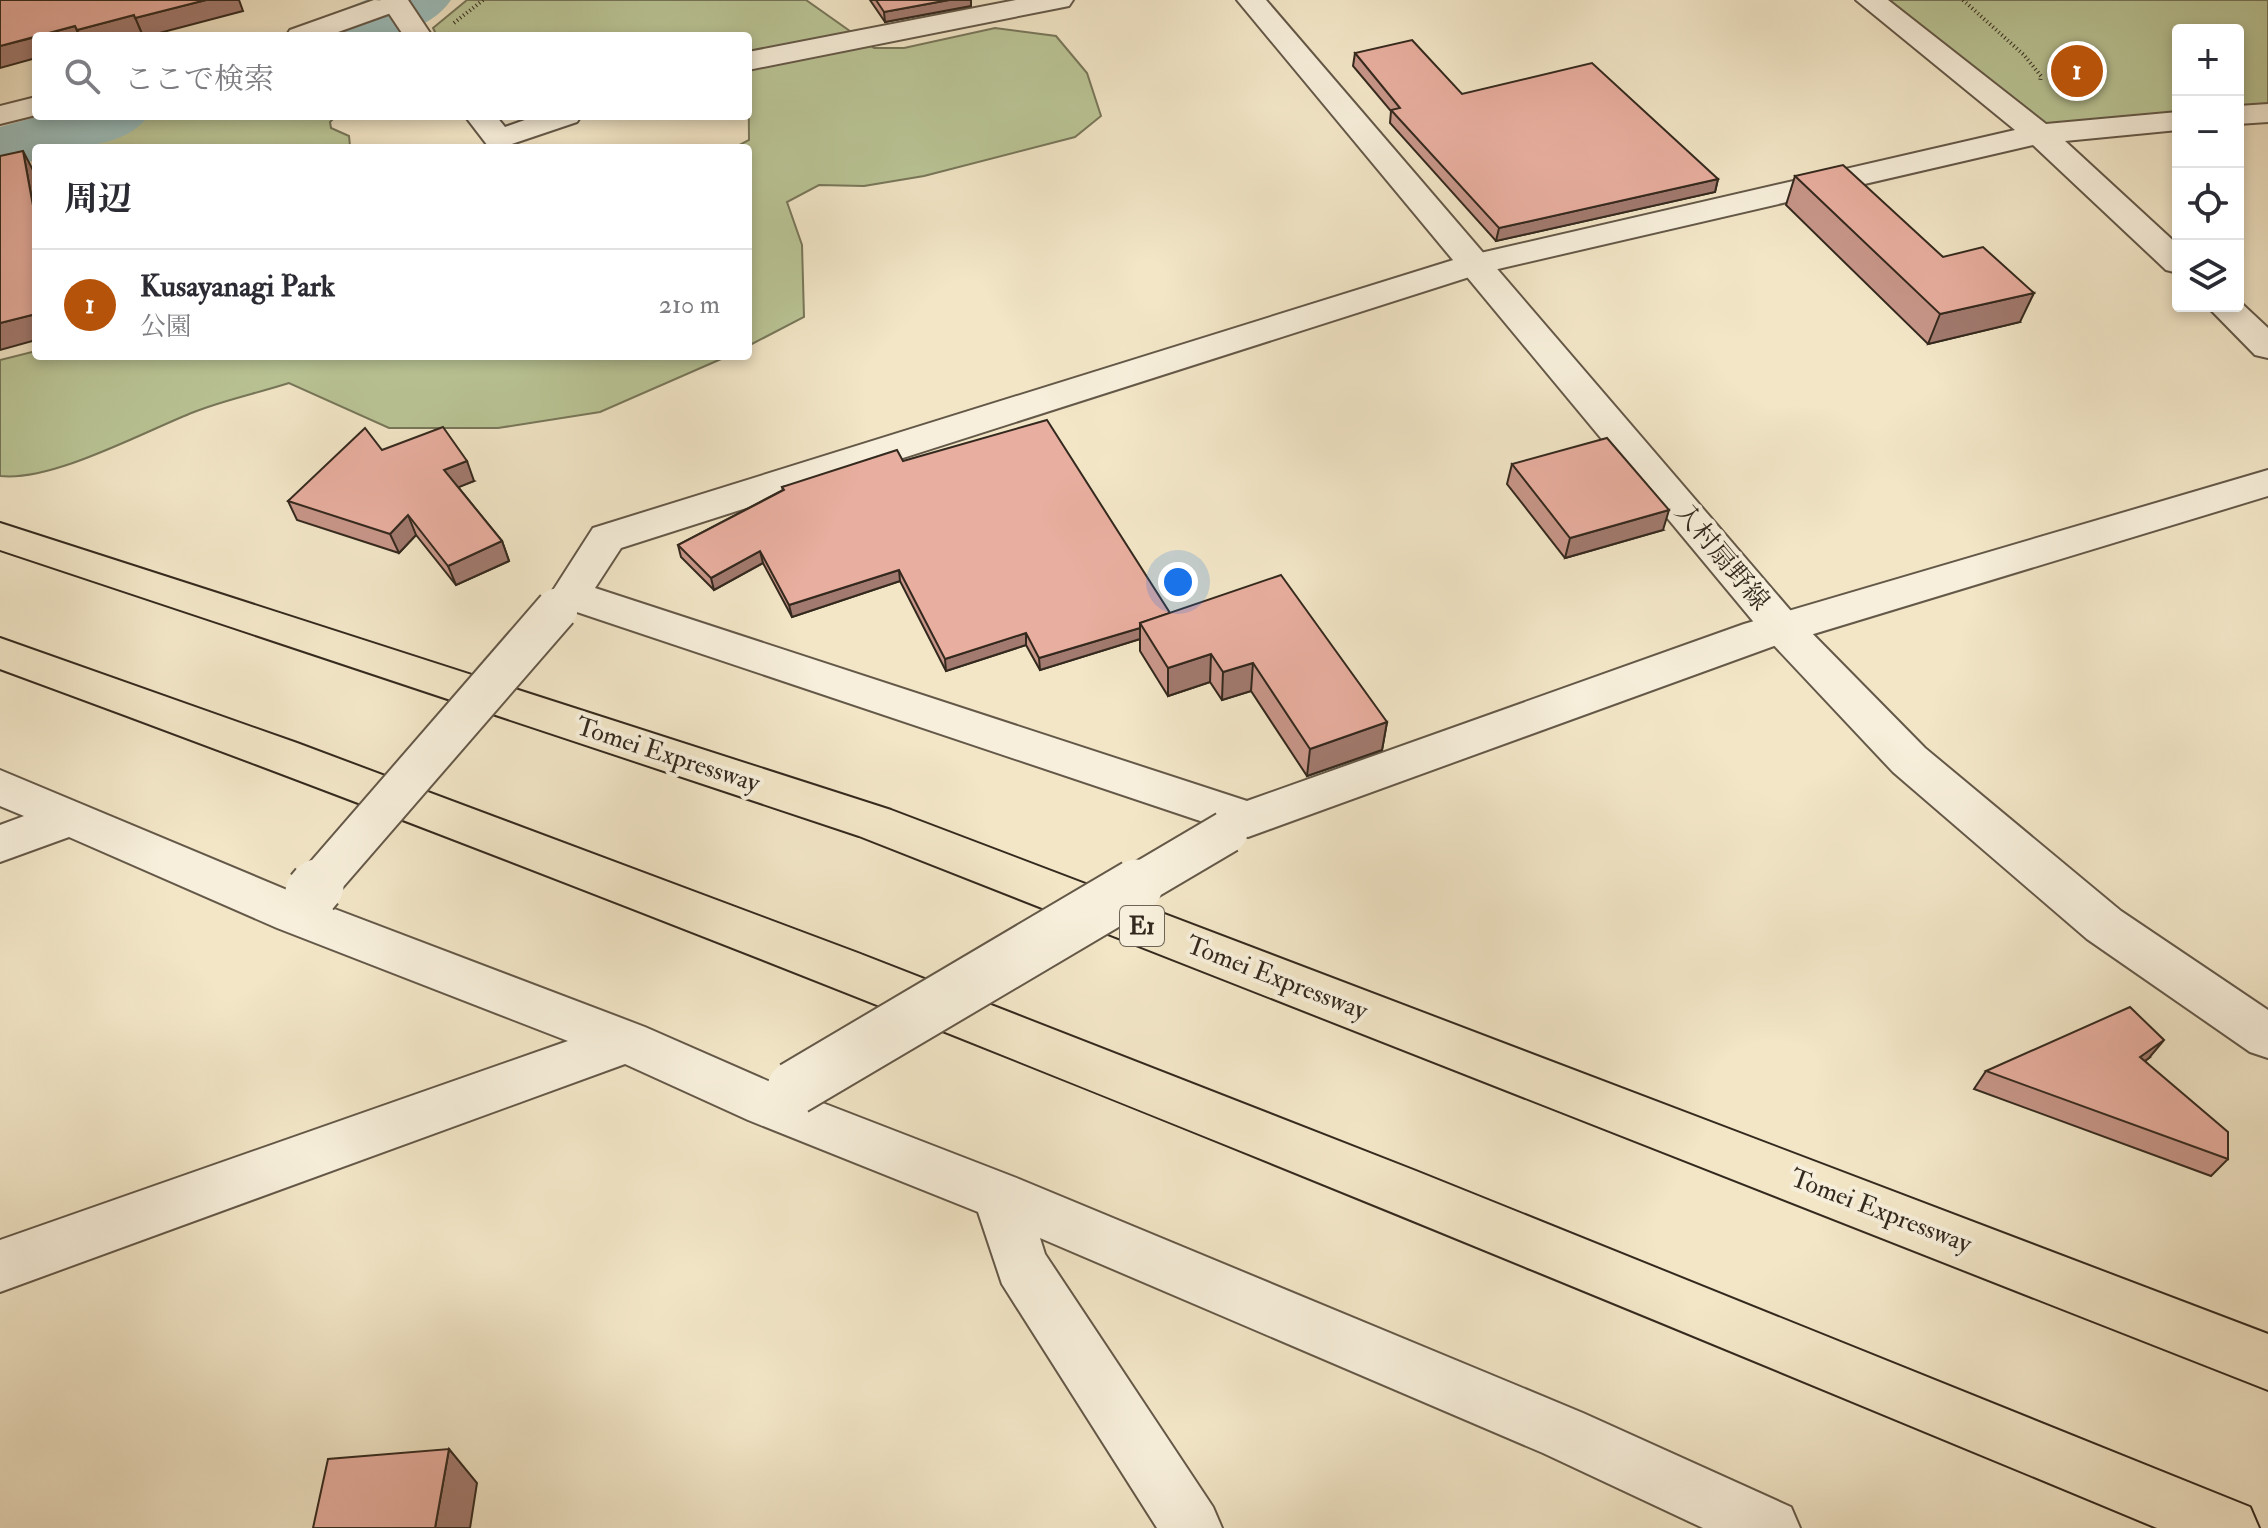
<!DOCTYPE html>
<html lang="ja">
<meta charset="utf-8">
<style>
:root{--surface:#fff;--page:#f7f7f7;--text:#2b2b33;--muted:#7c7c81;--line:#e1e1e2;--accent:#b45309}
body{margin:0;font-family:"IM FELL Double Pica","Noto Serif JP",serif;background:var(--page);color:var(--text)}
.controls{position:absolute;right:24px;top:24px;display:grid;overflow:hidden;border-radius:8px;box-shadow:0 4px 12px #0003}
.controls button{width:72px;height:72px;display:grid;place-items:center;padding:0;border:0;border-bottom:2px solid var(--line);background:var(--surface);color:var(--text);font:40px sans-serif}
.you{position:absolute;left:1178px;top:582px;width:28px;height:28px;margin:-20px;border:6px solid #fff;border-radius:50%;background:#1a73e8;box-shadow:0 0 0 12px #1a73e833}
.badge{display:grid;place-items:center;width:52px;height:52px;border-radius:50%;background:var(--accent);color:#fff;font-size:26px;font-weight:700}
.pin{position:absolute;translate:-50% -50%;border:4px solid #fff;box-shadow:0 2px 8px #0006}
.list{margin:0;padding:0;list-style:none}
h2{display:flex;justify-content:space-between;align-items:center;height:104px;margin:0;padding:0 32px;font-size:34px}
h2 small{font-size:26px;font-weight:400;color:var(--muted)}
.list li{display:grid;grid-template-columns:52px 1fr auto;gap:24px;align-items:center;box-sizing:border-box;height:112px;padding:0 32px;border-top:2px solid var(--line)}
.list b{display:block;font-size:30px;white-space:nowrap}
.list p{margin:0;font-size:26px;white-space:nowrap;color:var(--muted)}
.list em{font-size:26px;font-style:normal;color:var(--muted)}
.icon{flex:none;width:44px;height:44px;fill:none;stroke:currentColor;stroke-width:2;stroke-linecap:round;stroke-linejoin:round}
.map{position:relative;flex:none;width:2268px;height:1528px;overflow:hidden}
.search{position:absolute;background:var(--surface);box-shadow:0 4px 12px #0003;left:32px;top:32px;width:720px;height:88px;display:flex;align-items:center;gap:20px;box-sizing:border-box;padding:0 28px;border-radius:8px;color:var(--muted);font-size:30px}
.panel{position:absolute;background:var(--surface);box-shadow:0 4px 12px #0003;left:32px;top:144px;width:720px;height:216px;border-radius:8px}
.map>svg:first-child{display:block}
.green{fill:#bac596;stroke:#77775a;stroke-width:2}
.lines{fill:none;stroke-linecap:round;stroke-linejoin:round}
.river{fill:#9cbebc;fill-rule:evenodd}
.pedestrian-casing{stroke:#645848;stroke-width:4}
.minor-casing{stroke:#645848;stroke-width:4}
.tertiary-casing{stroke:#645848;stroke-width:4}
.motorway-casing{stroke:#34291e;stroke-width:4}
.path{stroke:#34291e;stroke-width:4;stroke-dasharray:1 3;stroke-linecap:butt}
.pedestrian{fill:#f7efdb;fill-rule:evenodd}
.minor{fill:#f7efdb;fill-rule:evenodd}
.tertiary{fill:#f7efdb;fill-rule:evenodd}
.motorway{fill:#f2e6c7;fill-rule:evenodd}
.minor-bridge-far1-casing{stroke:#645848;stroke-width:45;stroke-linecap:butt}
.minor-bridge-casing{stroke:#645848;stroke-width:57;stroke-linecap:butt}
.minor-bridge-far1{stroke:#f7efdb;stroke-width:41}
.minor-bridge{stroke:#f7efdb;stroke-width:53}
.wall{fill:#c89689;stroke:#34291e;stroke-width:2}
.shaded-wall{fill:#a27a6f;stroke:#34291e;stroke-width:2}
.building{fill:#e8ae9f;stroke:#34291e;stroke-width:2}
.labels{text-anchor:middle;dominant-baseline:central;stroke-width:8;stroke-linejoin:round;paint-order:stroke}
.shield{fill:#f7efdb;stroke:#6e6457;stroke-width:2}
.shield-label{font-size:24px;font-weight:bold;fill:#34291e}
.street-label{font-size:26px;fill:#34291e;stroke:#f7efdb}
</style>
<div class="map">
<svg width="2268" height="1528" viewBox="0 0 2268 1528">
<rect width="100%" height="100%" fill="#f2e6c7"/>
<filter id="stains"><feTurbulence type="fractalNoise" baseFrequency=".0025" numOctaves="4"/><feColorMatrix values="0 0 0 0 .2 0 0 0 0 .09 0 0 0 0 .02 0 0 0 .5 -.17"/></filter>
<radialGradient id="worn" r=".72"><stop offset=".6" stop-color="#630" stop-opacity="0"/><stop offset="1" stop-color="#630" stop-opacity=".3"/></radialGradient>
<g class="green">
<path d="M 467,0 L 806,0 L 874,48 L 904,48 L 995,28 L 1056,36 L 1087,73 L 1101,116 L 1075,137 L 924,176 L 864,186 L 819,185 L 787,202 L 802,245 L 804,317 L 748,346 L 748,148 L 734,148 L 749,140 L 748,36 L 437,36 L 433,28 Z"/>
<path d="M 1884,0 L 2268,0 L 2268,104 L 2238,107 L 2238,30 L 2178,30 L 2178,113 L 2047,125 Z"/>
<path d="M 130,116 L 336,116 L 330,122 L 331,128 L 349,136 L 350,146 L 40,148 Z"/>
<path d="M 36,351 L 36,356 L 728,356 L 600,412 L 498,428 L 389,428 L 289,383 C 258,393 224,400 194,412 C 143,432 52,482 0,476 L 0,360 Z"/>
</g>
<g class="lines">
<g class="river">
<path d="M 366,0 L 451,0 C 420,45 351,36 303,36 L 312,22 Z"/>
<path d="M 39,116 L 148,116 C 126,148 72,148 36,148 L 36,160 L 0,170 L 0,127 Z"/>
</g>
<g class="pedestrian-casing">
<path id="pedestrian" d="M 374,0 L 409,2 L 405,8 L 327,36 L 286,36 L 290,30 Z"/>
</g>
<g class="minor-casing">
<g id="minor">
<path d="M 380,0 L 408,0 L 432,36 L 404,36 Z"/>
<path d="M 1016,0 L 1073,0 L 1069,6 L 1059,8 L 748,70 L 748,52 Z"/>
<path d="M 1856,0 L 1888,0 L 2046,124 L 2178,112 L 2178,130 L 2065,141 L 2178,245 L 2178,273 L 2166,270 L 2033,145 L 1485,272 L 621,548 L 595,588 L 1247,801 L 1744,624 L 2268,470 L 2268,496 L 1774,646 L 1248,837 L 556,605 L 550,595 L 593,528 L 1463,257 L 2015,130 Z"/>
<path d="M 36,97 L 36,115 L 0,124 L 0,106 Z"/>
<path d="M 2268,104 L 2268,122 L 2238,124 L 2238,106 Z"/>
<path d="M 465,116 L 496,116 L 505,127 L 536,116 L 581,116 L 577,122 L 500,148 L 488,146 Z"/>
<path d="M 2238,300 L 2268,328 L 2268,358 L 2255,355 L 2207,306 L 2238,306 Z"/>
<path d="M 0,770 L 311,900 L 645,1027 L 784,1088 L 1019,1179 L 1583,1413 L 1791,1507 L 1800,1528 L 1703,1528 L 1543,1453 L 1040,1238 L 1045,1254 L 1213,1507 L 1222,1528 L 1157,1528 L 1002,1284 L 978,1212 L 748,1120 L 625,1064 L 0,1292 L 0,1240 L 568,1041 L 277,928 L 69,837 L 0,862 L 0,825 L 24,816 L 0,806 Z"/>
</g>
</g>
<g class="tertiary-casing">
<path id="tertiary" d="M 1237,0 L 1266,0 L 1797,618 L 1925,748 L 2121,911 L 2268,1010 L 2268,1058 L 2250,1052 L 2087,939 L 1893,772 L 1767,638 Z"/>
</g>
<g class="motorway-casing">
<g id="motorway">
<path d="M 0,523 L 891,810 L 2268,1334 L 2268,1390 L 859,836 L 0,550 Z"/>
<path d="M 0,638 L 297,743 L 858,953 L 1416,1171 L 2250,1507 L 2259,1528 L 2157,1528 C 1442,1231 727,936 0,669 Z"/>
</g>
</g>
<g class="path">
<path d="M 1963,0 L 2024,55 L 2041,76 L 2040,82"/>
<path d="M 454,23 L 483,0"/>
</g>
<use href="#pedestrian" class="pedestrian"/>
<use href="#minor" class="minor"/>
<use href="#tertiary" class="tertiary"/>
<use href="#motorway" class="motorway"/>
<g class="minor-bridge-far1-casing">
<g id="minor-bridge-far1">
<path d="M 315,888 L 557,609"/>
<path d="M 1132,888 L 1227,832"/>
</g>
</g>
<g class="minor-bridge-casing">
<g id="minor-bridge">
<path d="M 312,892 L 317,886"/>
<path d="M 794,1088 L 1136,886"/>
</g>
</g>
<use href="#minor-bridge-far1" class="minor-bridge-far1"/>
<use href="#minor-bridge" class="minor-bridge"/>
</g>
<g class="wall">
<path d="M 870,0 L 971,0 L 971,6 L 885,22 Z"/>
<path d="M 1355,53 L 1462,94 L 1718,179 L 1715,192 L 1496,241 L 1390,123 L 1391,111 L 1353,66 Z"/>
<path d="M 1795,176 L 1943,257 L 2020,322 L 1928,344 L 1786,205 Z"/>
<path d="M 382,450 L 474,481 L 458,487 L 502,541 L 509,561 L 456,585 L 416,535 L 399,553 L 297,520 L 288,501 Z"/>
<path d="M 903,461 L 1170,613 L 1387,722 L 1382,750 L 1307,776 L 1251,691 L 1222,700 L 1210,682 L 1168,696 L 1140,651 L 1140,639 L 1040,670 L 1026,645 L 946,671 L 900,581 L 792,617 L 763,563 L 714,590 L 681,557 L 678,545 L 783,490 L 782,487 Z"/>
<path d="M 1512,464 L 1663,530 L 1565,558 L 1507,484 Z"/>
<path d="M 2149,1058 L 2145,1061 L 2228,1159 L 2211,1176 L 1974,1089 L 1986,1071 Z"/>
</g>
<g class="shaded-wall">
<path d="M 206,0 L 239,0 L 243,11 L 148,36 L 143,36 L 135,18 Z"/>
<path d="M 949,0 L 971,0 L 971,6 L 885,22 L 884,12 Z"/>
<path d="M 134,15 L 142,34 L 135,36 L 80,36 L 77,30 Z"/>
<path d="M 75,26 L 79,36 L 39,36 Z"/>
<path d="M 36,37 L 36,58 L 0,68 L 0,46 Z"/>
<path d="M 23,151 L 35,174 L 36,180 L 36,222 Z"/>
<path d="M 1718,179 L 1715,192 L 1496,241 L 1499,228 Z"/>
<path d="M 2034,293 L 2020,322 L 1928,344 L 1940,314 Z"/>
<path d="M 36,314 L 36,340 L 0,350 L 0,323 Z"/>
<path d="M 467,461 L 474,481 L 452,490 L 444,470 Z"/>
<path d="M 1669,510 L 1663,530 L 1565,558 L 1570,538 Z"/>
<path d="M 408,515 L 416,535 L 399,553 L 390,534 Z"/>
<path d="M 502,541 L 509,561 L 456,585 L 448,566 Z"/>
<path d="M 760,551 L 763,563 L 714,590 L 711,578 Z"/>
<path d="M 899,570 L 900,581 L 792,617 L 789,605 Z"/>
<path d="M 1140,628 L 1140,639 L 1040,670 L 1039,658 Z"/>
<path d="M 1026,633 L 1026,645 L 946,671 L 945,659 Z"/>
<path d="M 1211,654 L 1210,682 L 1168,696 L 1168,668 Z"/>
<path d="M 1253,663 L 1251,691 L 1222,700 L 1223,672 Z"/>
<path d="M 1387,722 L 1382,750 L 1307,776 L 1310,749 Z"/>
<path d="M 2164,1040 L 2149,1058 L 2125,1075 L 2140,1057 Z"/>
<path d="M 449,1449 L 477,1483 L 470,1528 L 435,1528 Z"/>
</g>
<g class="building">
<path d="M 0,0 L 206,0 L 135,18 L 134,15 L 77,30 L 75,26 L 0,46 Z"/>
<path d="M 876,0 L 949,0 L 884,12 Z"/>
<path d="M 1412,40 L 1462,94 L 1592,63 L 1718,179 L 1499,228 L 1391,110 L 1400,108 L 1355,53 Z"/>
<path d="M 23,151 L 36,222 L 36,314 L 0,323 L 0,156 Z"/>
<path d="M 1843,165 L 1943,257 L 1983,247 L 2034,293 L 1940,314 L 1795,176 Z"/>
<path d="M 1047,420 L 1170,613 L 1140,623 L 1140,628 L 1039,658 L 1026,633 L 945,659 L 899,570 L 789,605 L 760,551 L 711,578 L 678,545 L 784,490 L 782,487 L 897,450 L 903,461 Z"/>
<path d="M 443,427 L 467,461 L 444,470 L 502,541 L 448,566 L 408,515 L 390,534 L 288,501 L 365,428 L 382,450 Z"/>
<path d="M 1607,438 L 1669,510 L 1570,538 L 1512,464 Z"/>
<path d="M 1281,575 L 1387,722 L 1310,749 L 1253,663 L 1223,672 L 1211,654 L 1168,668 L 1140,623 Z"/>
<path d="M 2130,1007 L 2164,1040 L 2140,1057 L 2228,1132 L 2228,1159 L 1986,1071 Z"/>
<path d="M 449,1449 L 435,1528 L 313,1528 L 328,1459 Z"/>
</g>
<g class="labels">
<rect class="shield" x="1120" y="906" width="44" height="40" rx="6"/>
<g class="shield-label">
<text x="1142" y="926">E1</text>
</g>
<g class="street-label">
<text transform="translate(1722 557) rotate(50)">入村扇野線</text>
<text transform="translate(668 755) rotate(18)">Tomei Expressway</text>
<text transform="translate(1277 978) rotate(21)">Tomei Expressway</text>
<text transform="translate(1881 1211) rotate(21)">Tomei Expressway</text>
</g>
</g>
<rect width="100%" height="100%" filter="url(#stains)"/>
<rect width="100%" height="100%" fill="url(#worn)"/>
</svg>
<div class="controls">
<button>+</button>
<button>−</button>
<button><svg class="icon" aria-label="locate" viewBox="0 0 24 24"><circle cx="12" cy="12" r="6"/><path d="M12 2v4M12 18v4M2 12h4M18 12h4"/></svg></button>
<button><svg class="icon" aria-label="layers" viewBox="0 0 24 24"><path d="M12 4l9 5-9 5-9-5zM3 14l9 5 9-5"/></svg></button>
</div>
<div class="you"></div>
<div class="pin badge" style="left:2077px;top:71px">1</div>
<div class="search"><svg class="icon" aria-label="search" viewBox="0 0 24 24"><circle cx="10" cy="10" r="6"/><path d="M15 15l6 6"/></svg>ここで検索</div>
<section class="panel">
<h2>周辺<small></small></h2>
<ul class="list">
<li><span class="badge">1</span><div><b>Kusayanagi Park</b><p>公園</p></div><em>210 m</em></li>
</ul>
</section>
</div>
